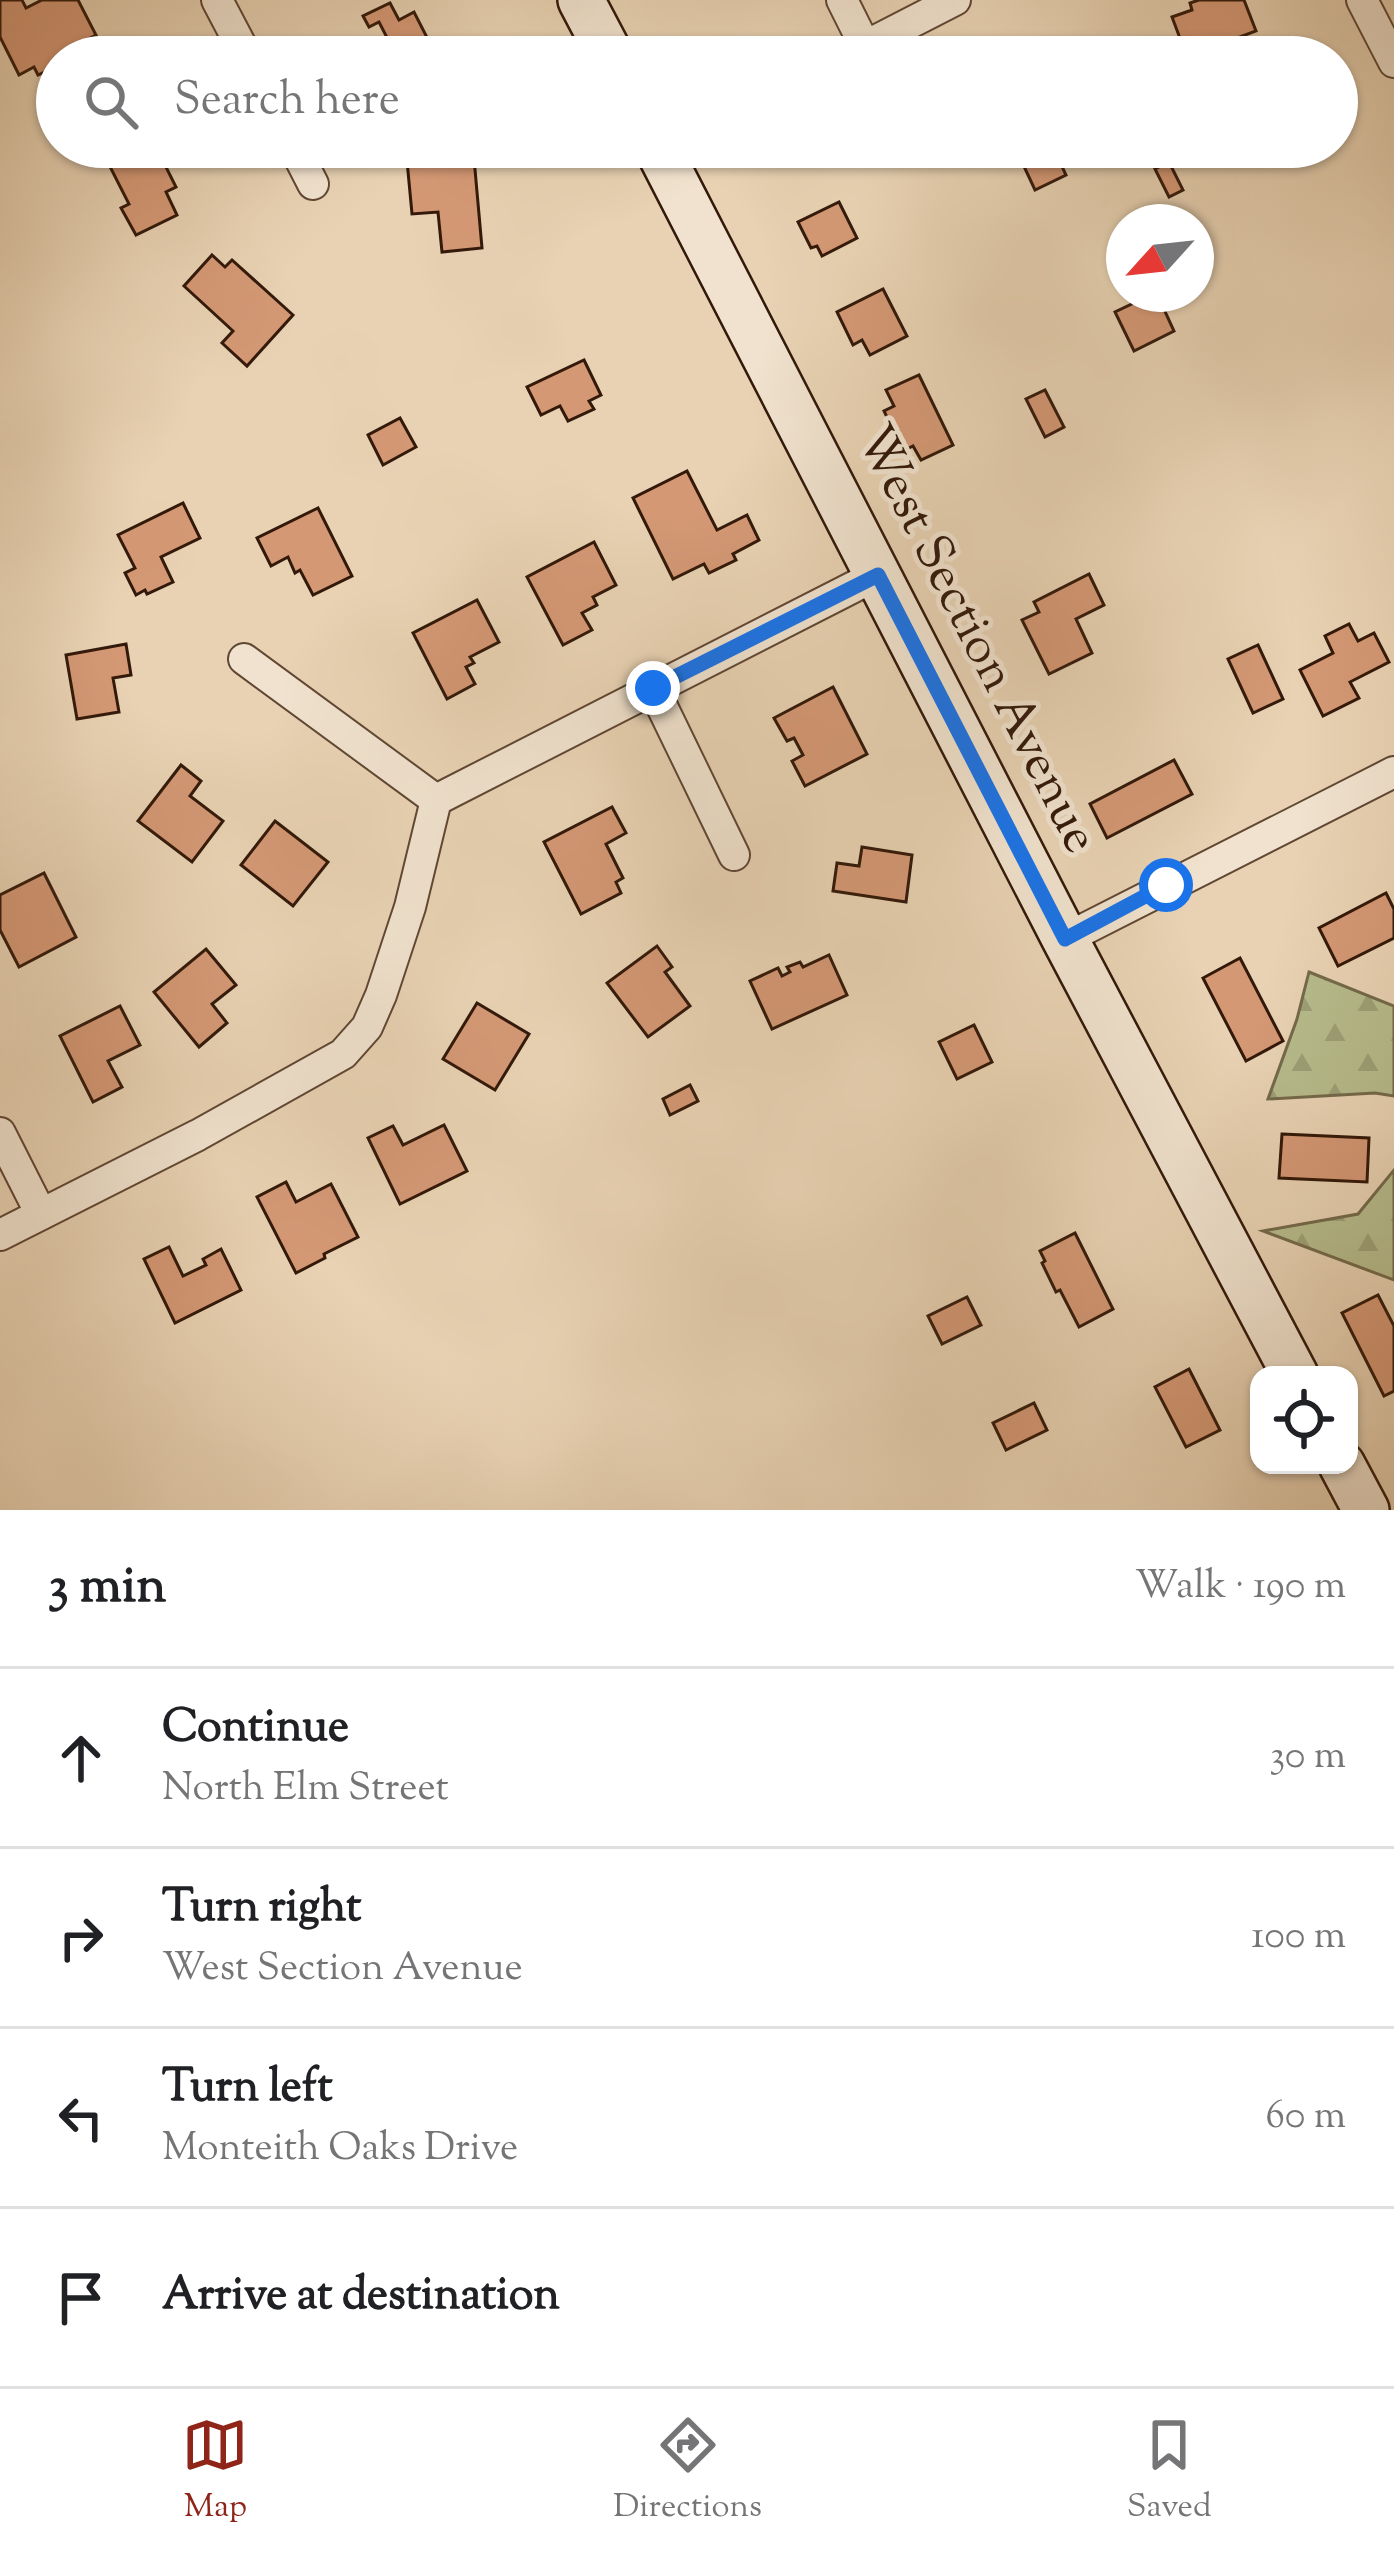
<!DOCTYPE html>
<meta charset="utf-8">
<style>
:root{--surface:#fff;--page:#f6f6f6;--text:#202124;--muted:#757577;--line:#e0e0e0;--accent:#8f2418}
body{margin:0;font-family:"Sorts Mill Goudy",serif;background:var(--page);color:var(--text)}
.controls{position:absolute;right:36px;bottom:36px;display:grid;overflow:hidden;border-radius:24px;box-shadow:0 3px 9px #0004}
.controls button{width:108px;height:108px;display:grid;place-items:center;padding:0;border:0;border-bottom:3px solid var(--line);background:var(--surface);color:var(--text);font:60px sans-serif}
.compass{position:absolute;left:1106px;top:204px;width:108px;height:108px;border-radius:50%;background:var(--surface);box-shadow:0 3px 9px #0004;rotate:243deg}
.stop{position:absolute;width:36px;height:36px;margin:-27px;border:9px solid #1a73e8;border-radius:50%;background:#fff}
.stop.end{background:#1a73e8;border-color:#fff;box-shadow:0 3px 12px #0008}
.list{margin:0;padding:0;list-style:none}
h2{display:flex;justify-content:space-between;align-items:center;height:156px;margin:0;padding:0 48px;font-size:51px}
h2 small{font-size:39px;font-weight:400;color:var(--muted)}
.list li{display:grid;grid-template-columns:78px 1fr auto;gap:36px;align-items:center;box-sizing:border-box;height:180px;padding:0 48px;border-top:3px solid var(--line)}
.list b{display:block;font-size:45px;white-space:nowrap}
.list p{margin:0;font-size:39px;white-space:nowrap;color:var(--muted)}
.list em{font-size:39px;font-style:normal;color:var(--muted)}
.icon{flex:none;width:66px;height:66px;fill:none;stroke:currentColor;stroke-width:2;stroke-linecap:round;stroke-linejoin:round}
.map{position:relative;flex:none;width:1394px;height:1510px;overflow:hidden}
.search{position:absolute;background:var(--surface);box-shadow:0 3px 9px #0004;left:36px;right:36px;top:36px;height:132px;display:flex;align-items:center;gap:30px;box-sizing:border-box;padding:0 42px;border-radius:66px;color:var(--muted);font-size:45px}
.sheet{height:876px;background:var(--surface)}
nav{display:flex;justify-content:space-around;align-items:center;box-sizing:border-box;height:168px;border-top:3px solid var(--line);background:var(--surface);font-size:33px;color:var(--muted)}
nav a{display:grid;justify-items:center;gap:6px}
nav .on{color:var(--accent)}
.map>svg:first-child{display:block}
.forest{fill:url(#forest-firs);stroke:#746a4b;stroke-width:3}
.building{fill:#d49875;stroke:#33190a;stroke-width:3}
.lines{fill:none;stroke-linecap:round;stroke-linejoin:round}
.street-casing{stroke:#604734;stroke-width:34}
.secondary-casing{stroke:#33190a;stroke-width:50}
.street{stroke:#f0e2ce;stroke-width:30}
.secondary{stroke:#f0e2ce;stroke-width:45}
.route{stroke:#1a73e8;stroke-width:15}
.labels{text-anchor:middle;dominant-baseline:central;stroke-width:10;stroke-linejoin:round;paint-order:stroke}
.street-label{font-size:51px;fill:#33190a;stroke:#f0e2ce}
</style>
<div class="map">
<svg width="1394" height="1510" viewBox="0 0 1394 1510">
<defs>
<pattern id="forest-firs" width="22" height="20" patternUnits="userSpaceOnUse" patternTransform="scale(3)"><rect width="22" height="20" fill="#b6bb8c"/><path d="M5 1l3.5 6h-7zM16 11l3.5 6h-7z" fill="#9da077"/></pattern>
</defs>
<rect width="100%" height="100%" fill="#e8d2b3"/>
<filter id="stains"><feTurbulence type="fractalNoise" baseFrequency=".00167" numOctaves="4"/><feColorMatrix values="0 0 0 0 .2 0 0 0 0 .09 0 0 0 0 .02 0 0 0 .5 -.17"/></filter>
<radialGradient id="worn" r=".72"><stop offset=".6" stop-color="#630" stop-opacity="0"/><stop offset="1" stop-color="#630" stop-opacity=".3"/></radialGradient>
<g class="forest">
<path d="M 1309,972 L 1394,1006 L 1394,1096 L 1375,1093 L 1268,1099 L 1297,1019 Z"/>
<path d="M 1394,1170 L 1394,1280 L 1263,1231 L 1358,1214 Z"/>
</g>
<g class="building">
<path d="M 0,0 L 22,0 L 26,8 L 42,0 L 78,0 L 96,35 L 75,46 L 79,55 L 57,57 L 57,66 L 38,75 L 34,67 L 19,75 L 0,37 Z"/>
<path d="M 1199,0 L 1244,0 L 1256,31 L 1232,40 L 1238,57 L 1187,57 L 1172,17 L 1192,10 L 1190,3 Z"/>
<path d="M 390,3 L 399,20 L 414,12 L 437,57 L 397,57 L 379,22 L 369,27 L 363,16 Z"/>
<path d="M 100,147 L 156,147 L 176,187 L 166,192 L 177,215 L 136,235 L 121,208 L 129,204 Z"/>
<path d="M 437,147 L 473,147 L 482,248 L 442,252 L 438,212 L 412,214 L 406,150 Z"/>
<path d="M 1049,147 L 1053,147 L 1066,175 L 1035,190 L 1021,160 Z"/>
<path d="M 1169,162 L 1183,190 L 1169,197 L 1155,169 Z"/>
<path d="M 839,202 L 857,238 L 822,256 L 817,246 L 811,248 L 798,222 Z"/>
<path d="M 212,255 L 225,267 L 232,260 L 293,315 L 247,366 L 222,343 L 233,331 L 184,286 Z"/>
<path d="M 883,289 L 907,336 L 870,355 L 862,340 L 853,345 L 837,312 Z"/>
<path d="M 1153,294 L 1157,294 L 1174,331 L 1134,351 L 1115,312 Z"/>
<path d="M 584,360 L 601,395 L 589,401 L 594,409 L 568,421 L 560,406 L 541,415 L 527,387 Z"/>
<path d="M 919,375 L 953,445 L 921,460 L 913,446 L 903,451 L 884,411 L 894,406 L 886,390 Z"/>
<path d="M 1045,390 L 1064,427 L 1045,437 L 1026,399 Z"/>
<path d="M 400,418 L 416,447 L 383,465 L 368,435 Z"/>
<path d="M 687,471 L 717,530 L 747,515 L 759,540 L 733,554 L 736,560 L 709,573 L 704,564 L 673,579 L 633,498 Z"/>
<path d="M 183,503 L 200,538 L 161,557 L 173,582 L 147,594 L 145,590 L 136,595 L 125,573 L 135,568 L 118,535 Z"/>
<path d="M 318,508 L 352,576 L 313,595 L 300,570 L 295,573 L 288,557 L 271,566 L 257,538 Z"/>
<path d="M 594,542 L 616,585 L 593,597 L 597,605 L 582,613 L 592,630 L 563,645 L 527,577 Z"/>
<path d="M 1089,574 L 1104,605 L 1076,619 L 1092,653 L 1049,674 L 1022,620 L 1039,612 L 1034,602 Z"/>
<path d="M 477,600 L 499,642 L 470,657 L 474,663 L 466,667 L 475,684 L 447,699 L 413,633 Z"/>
<path d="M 1349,624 L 1358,641 L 1374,633 L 1389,662 L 1350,682 L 1359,698 L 1323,716 L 1300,670 L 1333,653 L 1325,636 Z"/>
<path d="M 126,644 L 131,675 L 113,678 L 119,712 L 77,719 L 66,655 Z"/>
<path d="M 1258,645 L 1283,699 L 1253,713 L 1228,659 Z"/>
<path d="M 833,687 L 867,754 L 805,786 L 792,761 L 803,755 L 794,738 L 787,741 L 774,718 Z"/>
<path d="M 1174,760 L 1192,794 L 1107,838 L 1090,804 Z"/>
<path d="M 181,765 L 201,781 L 190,796 L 223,821 L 192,862 L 138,821 Z"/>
<path d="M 612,807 L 626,833 L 606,844 L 623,878 L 616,882 L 621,893 L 581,914 L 544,842 Z"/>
<path d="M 275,821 L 328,862 L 293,906 L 241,865 Z"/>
<path d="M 862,847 L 912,855 L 906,902 L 833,891 L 837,863 L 859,866 Z"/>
<path d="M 44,873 L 76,937 L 19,967 L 0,930 L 0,895 Z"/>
<path d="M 1386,893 L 1394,909 L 1394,938 L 1338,966 L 1319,928 Z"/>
<path d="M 657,946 L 672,967 L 665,972 L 690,1006 L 648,1037 L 607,983 Z"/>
<path d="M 206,949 L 236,985 L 212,1004 L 227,1023 L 199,1047 L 154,992 Z"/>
<path d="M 829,955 L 847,995 L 772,1029 L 750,981 L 778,968 L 782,976 L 790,972 L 787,967 L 800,962 L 803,967 Z"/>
<path d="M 1240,958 L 1283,1041 L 1246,1061 L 1203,978 Z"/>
<path d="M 477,1003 L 529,1034 L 495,1090 L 443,1059 Z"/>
<path d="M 120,1006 L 140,1045 L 108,1061 L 122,1087 L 93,1102 L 60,1036 Z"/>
<path d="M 974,1025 L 992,1062 L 957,1079 L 939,1042 Z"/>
<path d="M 690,1085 L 698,1101 L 670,1115 L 663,1099 Z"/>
<path d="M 444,1125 L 467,1171 L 400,1204 L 368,1138 L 393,1126 L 403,1145 Z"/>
<path d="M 1282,1134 L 1369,1138 L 1367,1182 L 1279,1178 Z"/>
<path d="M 286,1182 L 296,1202 L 331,1184 L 358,1237 L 324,1254 L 325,1258 L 296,1273 L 257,1197 Z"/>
<path d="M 1075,1233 L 1113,1309 L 1079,1327 L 1060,1290 L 1056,1292 L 1042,1263 L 1045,1261 L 1040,1251 Z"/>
<path d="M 169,1247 L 183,1276 L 206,1265 L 203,1259 L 221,1249 L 241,1290 L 175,1323 L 144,1259 Z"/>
<path d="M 1378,1295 L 1394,1326 L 1394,1391 L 1384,1396 L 1342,1313 Z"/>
<path d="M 967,1297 L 981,1325 L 942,1344 L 928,1316 Z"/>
<path d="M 1189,1369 L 1220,1430 L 1186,1447 L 1155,1387 Z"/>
<path d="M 1034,1403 L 1047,1430 L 1006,1450 L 993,1423 Z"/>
</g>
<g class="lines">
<g class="street-casing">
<g id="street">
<path d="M 217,0 L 247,57"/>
<path d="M 842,0 L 865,46"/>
<path d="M 1362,0 L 1394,62"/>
<path d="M 844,57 L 955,0"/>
<path d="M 294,147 L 313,184"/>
<path d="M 244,659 L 436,800"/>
<path d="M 653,688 L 734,855"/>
<path d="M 1065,939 L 1394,772"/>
<path d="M 0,1133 L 41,1214"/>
<path d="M 0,1235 L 198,1135 L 343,1054 L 367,1027 L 381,995 L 410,907 L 436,800 L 877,575"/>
</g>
</g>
<g class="secondary-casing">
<g id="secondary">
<path d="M 581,0 L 611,57"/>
<path d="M 657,147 L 1065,939 L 1295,1375"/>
<path d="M 1342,1465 L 1366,1510"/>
</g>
</g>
<use href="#street" class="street"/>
<use href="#secondary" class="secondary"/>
</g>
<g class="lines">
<path class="route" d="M 653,688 L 878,575 L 1065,939 L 1166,885"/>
</g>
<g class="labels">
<g class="street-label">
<text transform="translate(975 640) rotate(63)">West Section Avenue</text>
</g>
</g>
<rect width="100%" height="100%" filter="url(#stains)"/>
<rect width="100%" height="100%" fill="url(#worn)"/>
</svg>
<div class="controls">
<button><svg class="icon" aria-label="locate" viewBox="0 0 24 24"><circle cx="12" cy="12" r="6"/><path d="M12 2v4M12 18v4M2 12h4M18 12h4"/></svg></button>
</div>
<svg class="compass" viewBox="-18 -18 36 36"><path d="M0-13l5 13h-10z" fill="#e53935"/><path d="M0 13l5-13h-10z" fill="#757577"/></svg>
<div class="stop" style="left:1166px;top:885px"></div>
<div class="stop end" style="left:653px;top:688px"></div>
<div class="search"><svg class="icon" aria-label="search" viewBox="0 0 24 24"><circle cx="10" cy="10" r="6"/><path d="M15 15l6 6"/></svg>Search here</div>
</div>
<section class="sheet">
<h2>3 min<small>Walk · 190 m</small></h2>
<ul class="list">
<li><svg class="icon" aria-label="ahead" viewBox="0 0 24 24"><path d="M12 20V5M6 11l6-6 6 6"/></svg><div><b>Continue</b><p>North Elm Street</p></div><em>30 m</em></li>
<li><svg class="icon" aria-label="right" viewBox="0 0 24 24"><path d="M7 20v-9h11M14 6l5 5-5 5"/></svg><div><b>Turn right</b><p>West Section Avenue</p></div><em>100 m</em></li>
<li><svg class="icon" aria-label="left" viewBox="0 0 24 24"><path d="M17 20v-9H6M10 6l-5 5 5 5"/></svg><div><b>Turn left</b><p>Monteith Oaks Drive</p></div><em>60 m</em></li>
<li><svg class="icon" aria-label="arrive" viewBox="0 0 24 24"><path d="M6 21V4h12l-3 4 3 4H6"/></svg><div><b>Arrive at destination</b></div></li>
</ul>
</section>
<nav>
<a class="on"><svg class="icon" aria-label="map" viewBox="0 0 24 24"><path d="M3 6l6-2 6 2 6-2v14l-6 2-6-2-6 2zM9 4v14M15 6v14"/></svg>Map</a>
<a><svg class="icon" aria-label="directions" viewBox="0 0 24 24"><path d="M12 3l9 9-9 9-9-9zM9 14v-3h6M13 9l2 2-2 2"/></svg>Directions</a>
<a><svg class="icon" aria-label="saved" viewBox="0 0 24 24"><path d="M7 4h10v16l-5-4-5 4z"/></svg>Saved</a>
</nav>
